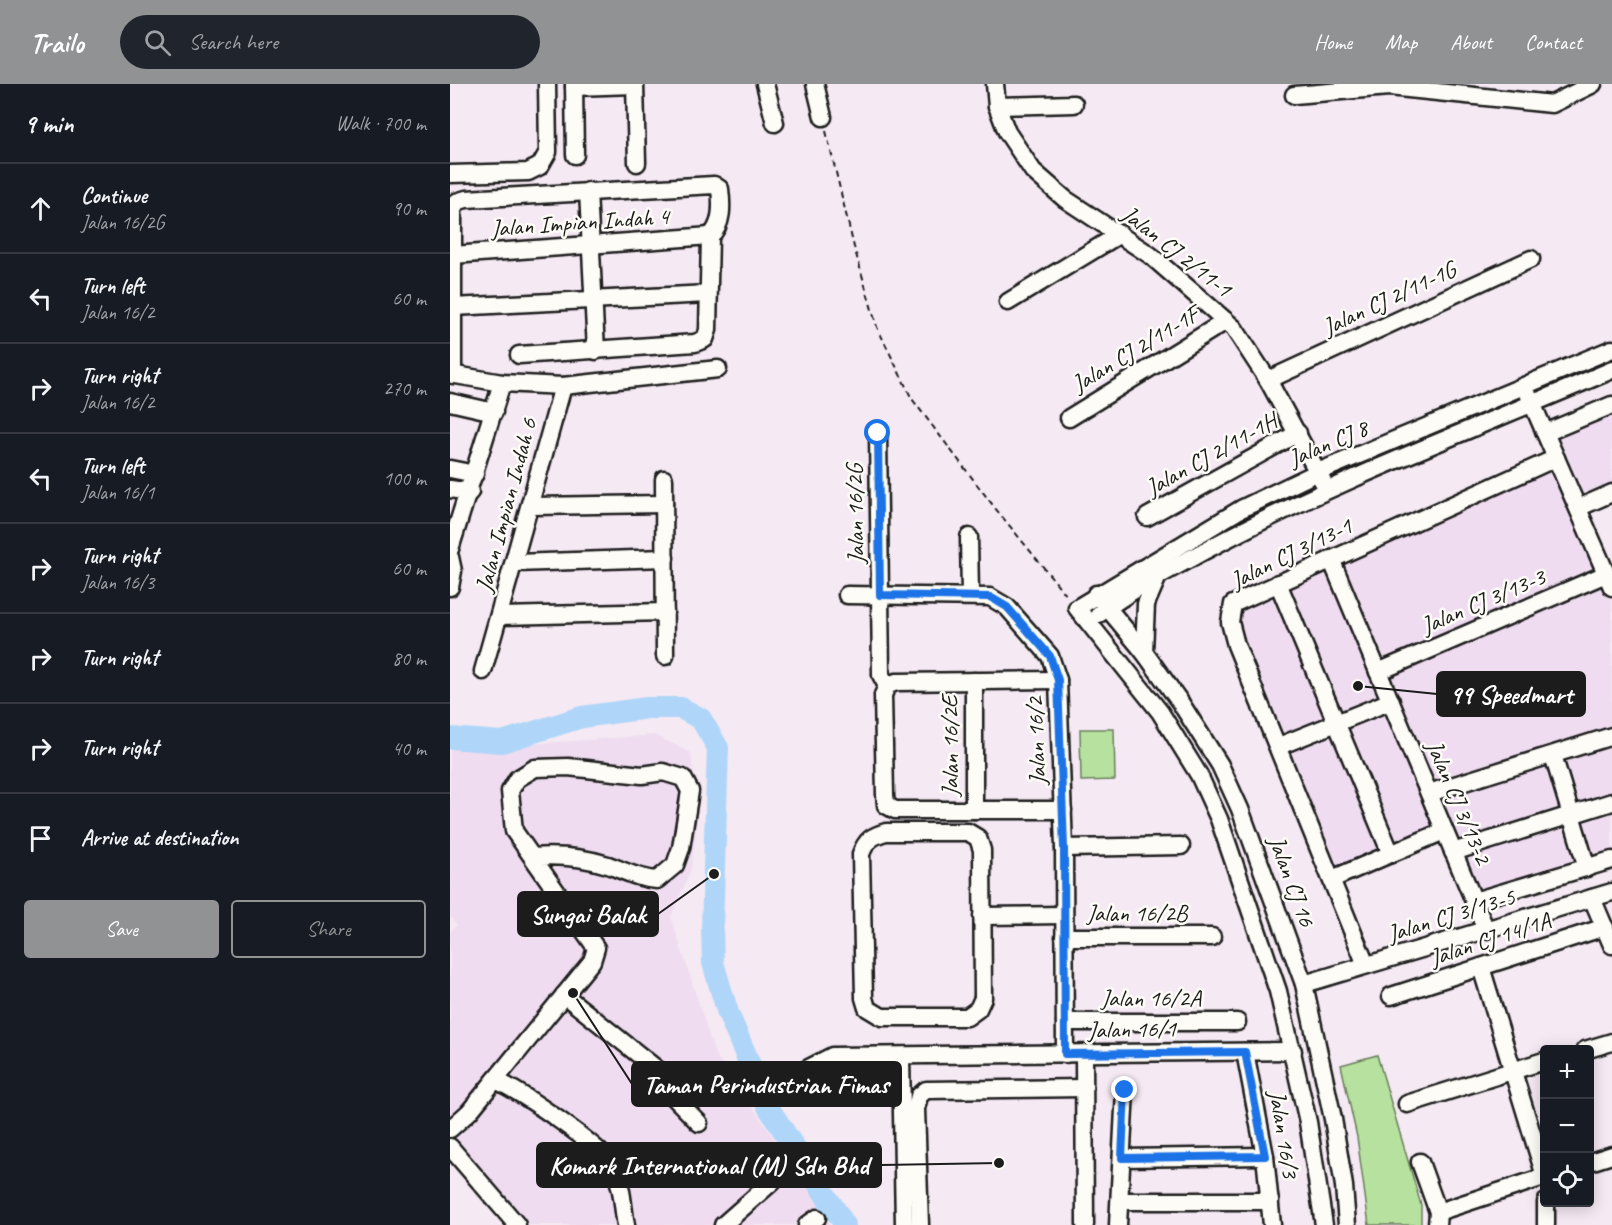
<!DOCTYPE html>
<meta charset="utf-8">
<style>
:root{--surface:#171b24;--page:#20242c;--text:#f1f3f6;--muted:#9ea1a6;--line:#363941;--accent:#919294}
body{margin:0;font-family:Caveat,sans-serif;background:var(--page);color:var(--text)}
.controls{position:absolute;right:18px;bottom:18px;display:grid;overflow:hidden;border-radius:6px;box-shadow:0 3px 15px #0003}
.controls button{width:54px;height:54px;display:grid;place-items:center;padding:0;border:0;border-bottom:2px solid var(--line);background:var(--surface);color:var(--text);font:30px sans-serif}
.stop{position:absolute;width:18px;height:18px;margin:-14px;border:4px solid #1a73e8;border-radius:50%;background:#fff}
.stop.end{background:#1a73e8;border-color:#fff;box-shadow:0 2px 6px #0008}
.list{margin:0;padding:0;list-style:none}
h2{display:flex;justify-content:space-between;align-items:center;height:78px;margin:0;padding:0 24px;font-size:26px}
h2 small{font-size:20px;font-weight:400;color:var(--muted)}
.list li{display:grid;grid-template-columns:39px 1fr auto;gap:18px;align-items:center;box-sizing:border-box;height:90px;padding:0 24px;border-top:2px solid var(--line)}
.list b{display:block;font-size:22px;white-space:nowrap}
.list p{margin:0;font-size:20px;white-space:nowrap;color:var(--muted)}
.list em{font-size:20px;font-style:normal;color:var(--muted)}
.actions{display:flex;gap:12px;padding:18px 24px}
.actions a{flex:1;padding:14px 0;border:2px solid var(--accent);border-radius:6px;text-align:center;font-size:21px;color:var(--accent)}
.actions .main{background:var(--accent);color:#fff}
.icon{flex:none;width:33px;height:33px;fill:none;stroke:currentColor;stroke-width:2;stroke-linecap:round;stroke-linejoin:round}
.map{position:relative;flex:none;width:1162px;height:1141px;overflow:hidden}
header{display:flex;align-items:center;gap:36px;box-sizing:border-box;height:84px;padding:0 30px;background:var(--accent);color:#fff}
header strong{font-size:28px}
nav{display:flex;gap:33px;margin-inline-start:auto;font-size:21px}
.search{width:420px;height:54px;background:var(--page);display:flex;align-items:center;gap:15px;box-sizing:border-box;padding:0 21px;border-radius:33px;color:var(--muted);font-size:22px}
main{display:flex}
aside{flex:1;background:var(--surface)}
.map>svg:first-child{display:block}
.built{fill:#efdcf0}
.green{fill:#b6e19e;stroke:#697e5d;stroke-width:1.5}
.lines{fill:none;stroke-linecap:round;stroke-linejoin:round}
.river{stroke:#afd6f9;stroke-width:22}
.minor-casing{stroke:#1c1c1c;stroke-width:21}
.path{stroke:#1c1c1c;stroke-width:2;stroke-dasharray:6 4.5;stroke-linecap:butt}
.minor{stroke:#fdfcf7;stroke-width:16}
.route{stroke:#1a73e8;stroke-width:8}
.labels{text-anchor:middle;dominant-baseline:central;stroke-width:5;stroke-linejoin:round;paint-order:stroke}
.street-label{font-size:24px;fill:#1c1c1c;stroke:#fdfcf7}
.leader{fill:none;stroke:#1c1c1c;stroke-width:2}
.callout-dot{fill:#1c1c1c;stroke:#fdfcf7;stroke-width:2}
.callout{fill:#1c1c1c;stroke:#1c1c1c;stroke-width:2}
.callout-label{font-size:26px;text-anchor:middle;font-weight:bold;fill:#fff}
</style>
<header>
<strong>Trailo</strong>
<div class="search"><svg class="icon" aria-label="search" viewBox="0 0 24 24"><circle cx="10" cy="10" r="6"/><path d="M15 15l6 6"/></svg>Search here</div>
<nav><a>Home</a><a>Map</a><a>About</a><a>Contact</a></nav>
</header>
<main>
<aside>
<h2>9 min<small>Walk · 700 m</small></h2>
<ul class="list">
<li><svg class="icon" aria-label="ahead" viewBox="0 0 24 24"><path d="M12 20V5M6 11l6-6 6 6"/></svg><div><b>Continue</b><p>Jalan 16/2G</p></div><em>90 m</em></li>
<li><svg class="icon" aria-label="left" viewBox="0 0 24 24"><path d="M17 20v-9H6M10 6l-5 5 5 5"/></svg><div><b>Turn left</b><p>Jalan 16/2</p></div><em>60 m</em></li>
<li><svg class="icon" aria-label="right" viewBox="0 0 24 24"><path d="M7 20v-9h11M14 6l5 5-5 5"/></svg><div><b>Turn right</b><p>Jalan 16/2</p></div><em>270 m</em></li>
<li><svg class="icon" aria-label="left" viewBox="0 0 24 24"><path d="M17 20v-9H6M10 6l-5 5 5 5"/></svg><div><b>Turn left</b><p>Jalan 16/1</p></div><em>100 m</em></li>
<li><svg class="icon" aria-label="right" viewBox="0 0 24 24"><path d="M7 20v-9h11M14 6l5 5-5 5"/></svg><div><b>Turn right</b><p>Jalan 16/3</p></div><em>60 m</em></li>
<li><svg class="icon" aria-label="right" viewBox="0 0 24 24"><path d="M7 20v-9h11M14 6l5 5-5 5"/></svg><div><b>Turn right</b></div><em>80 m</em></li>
<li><svg class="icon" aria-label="right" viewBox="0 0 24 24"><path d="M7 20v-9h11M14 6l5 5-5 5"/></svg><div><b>Turn right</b></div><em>40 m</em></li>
<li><svg class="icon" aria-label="arrive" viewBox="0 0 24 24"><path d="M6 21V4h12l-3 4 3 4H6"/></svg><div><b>Arrive at destination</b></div></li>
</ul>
<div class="actions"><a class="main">Save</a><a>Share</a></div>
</aside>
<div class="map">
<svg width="1162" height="1141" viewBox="0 0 1162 1141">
<rect width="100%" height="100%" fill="#f5e9f3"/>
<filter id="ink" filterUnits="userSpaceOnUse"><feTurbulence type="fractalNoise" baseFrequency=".0167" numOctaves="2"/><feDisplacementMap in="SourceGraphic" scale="12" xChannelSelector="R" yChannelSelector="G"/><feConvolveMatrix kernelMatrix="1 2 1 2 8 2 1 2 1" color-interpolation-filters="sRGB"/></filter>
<g filter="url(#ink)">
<g class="built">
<path d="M 1162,330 L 1162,399 L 1134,411 L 1108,352 Z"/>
<path d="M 1103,381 L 1162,517 L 1162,771 L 1027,811 L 997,742 L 885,791 L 785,538 L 787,523 Z"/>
<path d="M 205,651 L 241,669 L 247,739 L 241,785 L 221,833 L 265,970 L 364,1111 L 380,1141 L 60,1141 L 0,1069 L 0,848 L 7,841 L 0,832 L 0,666 Z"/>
</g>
<g class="green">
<path d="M 630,645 L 664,645 L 665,696 L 631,697 Z"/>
<path d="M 927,971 L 971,1121 L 971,1141 L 919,1141 L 907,1053 L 891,981 Z"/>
</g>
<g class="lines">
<path class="river" d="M 0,654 L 52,658 L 132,633 L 197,624 L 231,624 L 251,635 L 268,664 L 262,844 L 263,879 L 278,929 L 318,1023 L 395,1141"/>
<g class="minor-casing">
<g id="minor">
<path d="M 124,0 L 125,71"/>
<path d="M 185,0 L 187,79"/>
<path d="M 315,0 L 325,39"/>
<path d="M 365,0 L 373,33"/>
<path d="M 545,0 L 547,22 L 557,48 L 583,87 L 615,115 L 700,171 L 784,244 L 818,296 L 873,398"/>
<path d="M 124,3 L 185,1"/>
<path d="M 844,11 L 939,3 L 1102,20 L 1143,0"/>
<path d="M 547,22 L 624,20"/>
<path d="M 0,90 L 78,88 L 90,82 L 98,68 L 97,0"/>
<path d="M 138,107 L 146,267"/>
<path d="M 3,171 L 260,152"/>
<path d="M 558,218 L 670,150"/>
<path d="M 3,223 L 258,210"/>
<path d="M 0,290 L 52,299 L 113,302 L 268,285"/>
<path d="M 3,291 L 3,126 L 6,118 L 16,115 L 264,101 L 270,105 C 272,121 273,141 260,152 L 258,246 L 255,255 L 245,259 L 69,271"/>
<path d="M 818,296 L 1081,175"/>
<path d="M 1079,312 L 1162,503"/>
<path d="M 0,318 L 44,328"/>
<path d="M 619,334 L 776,237"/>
<path d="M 428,349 L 431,591 L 437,602"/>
<path d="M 1095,349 L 1162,321"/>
<path d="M 0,385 L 25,390"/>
<path d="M 214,395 L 215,572"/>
<path d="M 0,405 L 20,408"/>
<path d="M 81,422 L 214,420"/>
<path d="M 1128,424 L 1162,409"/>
<path d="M 697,433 L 848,349"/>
<path d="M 519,453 L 520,511"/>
<path d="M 0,465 L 52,299"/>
<path d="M 0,473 L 3,487 L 0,503"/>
<path d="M 881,475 L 1036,846"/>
<path d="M 65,479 L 215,474"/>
<path d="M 828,499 L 941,770"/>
<path d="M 646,510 L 694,568 L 730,618 L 770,681 L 790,725 L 854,900 L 883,1035 L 894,1102 L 897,1141"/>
<path d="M 397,511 L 540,513 L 557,523 L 600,572 L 608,596 L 614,764 L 615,970"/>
<path d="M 649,530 C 683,504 721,485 758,465 C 888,395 1027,344 1162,286"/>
<path d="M 51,532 L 215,528"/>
<path d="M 694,568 L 696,520 L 708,492"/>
<path d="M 33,587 L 113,302"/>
<path d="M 928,588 L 1156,490"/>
<path d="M 608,596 L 446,598 L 437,602 L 433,611 L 435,711 L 436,721 L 445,726 L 613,726"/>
<path d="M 829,662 L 941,617"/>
<path d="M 1103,671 L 1137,784"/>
<path d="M 979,709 L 1162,652"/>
<path d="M 524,726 L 524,597"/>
<path d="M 436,748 L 518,748 L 528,754 L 532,766 L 533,914 L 528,925 L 517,933 L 432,933 L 417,924 L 414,914 L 411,770 C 416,756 422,752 436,748 Z"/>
<path d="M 614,764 L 731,762"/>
<path d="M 1003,768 L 1162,718"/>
<path d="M 882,795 L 994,747"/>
<path d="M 1142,814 L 1162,861"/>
<path d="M 1024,817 L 1162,776"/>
<path d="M 532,832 L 613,831"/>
<path d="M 614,853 L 762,853"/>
<path d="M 916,881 L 786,561 L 780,538 L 783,520 L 1106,374"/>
<path d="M 1031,883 L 1094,1089"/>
<path d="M 854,900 L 1162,808"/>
<path d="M 114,911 L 208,986 L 218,1007 L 249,1039"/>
<path d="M 941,912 L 1155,843"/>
<path d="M 615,938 L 787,938"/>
<path d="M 1135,966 L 1162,958"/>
<path d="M 795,968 L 815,1072 L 822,1141"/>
<path d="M 634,970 L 635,1141"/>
<path d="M 451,972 L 454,1141"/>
<path d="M 349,989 L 382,972 L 843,967"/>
<path d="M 45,996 C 68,1006 153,1063 163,1083 C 173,1102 172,1120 176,1141"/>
<path d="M 957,1020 L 1094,977"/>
<path d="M 0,1045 L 19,1028 L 142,877 L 146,864 L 64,747 L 60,707 L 67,695 L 85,684 L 118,683 L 192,691 L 213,688 L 233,694 L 240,707 L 231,764 L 225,781 L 207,796 C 189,795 175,787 158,781 C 132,773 109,771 83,773"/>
<path d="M 0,1063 L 67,1141"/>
<path d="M 672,1074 L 815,1072"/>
<path d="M 970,1078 L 988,1128 L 987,1141"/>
<path d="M 1140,1078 L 1162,1071"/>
<path d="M 670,1117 L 820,1117"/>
<path d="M 1096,1118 L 1096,1141"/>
<path d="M 988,1128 L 1094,1093"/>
<path d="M 273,1141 L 332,1089"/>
<path d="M 357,1141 L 367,1134"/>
<path d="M 470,1141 L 466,1025 L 469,1012 L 476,1006 L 634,1004"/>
<path d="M 668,1141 L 675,1006"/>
<path d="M 874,1141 L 858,1038 L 828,907 L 769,735 L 749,691 L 710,628 L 627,524 L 791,425 L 868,388 L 1162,265"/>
</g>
</g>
<path class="path" d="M 376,47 L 404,163 L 427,243 L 462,315 L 545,424 L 617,512"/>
<use href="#minor" class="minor"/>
</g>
</g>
<g class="lines" filter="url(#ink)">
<path class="route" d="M 428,349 L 430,511 L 540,513 L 557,523 L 600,572 L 608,596 L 614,764 L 615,970 L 795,968 L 815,1072 L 672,1074 L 675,1006"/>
</g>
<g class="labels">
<g class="street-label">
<text transform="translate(130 138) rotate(-4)">Jalan Impian Indah 4</text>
<text transform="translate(727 167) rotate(38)">Jalan CJ 2/11-1</text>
<text transform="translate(939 214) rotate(-25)">Jalan CJ 2/11-1G</text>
<text transform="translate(685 265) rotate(-31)">Jalan CJ 2/11-1F</text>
<text transform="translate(878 359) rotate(-23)">Jalan CJ 8</text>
<text transform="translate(761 370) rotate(-29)">Jalan CJ 2/11-1H</text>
<text transform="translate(56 421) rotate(-75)">Jalan Impian Indah 6</text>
<text transform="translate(405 430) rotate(-91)">Jalan 16/2G</text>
<text transform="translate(841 469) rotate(-26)">Jalan CJ 3/13-1</text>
<text transform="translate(1033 517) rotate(-23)">Jalan CJ 3/13-3</text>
<text transform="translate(586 657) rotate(-92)">Jalan 16/2</text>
<text transform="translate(500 662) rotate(-90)">Jalan 16/2E</text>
<text transform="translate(1009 718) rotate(67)">Jalan CJ 3/13-2</text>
<text transform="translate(842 797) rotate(70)">Jalan CJ 16</text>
<text x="687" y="829">Jalan 16/2B</text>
<text transform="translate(1001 831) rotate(-17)">Jalan CJ 3/13-5</text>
<text transform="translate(1040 855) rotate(-18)">Jalan CJ 14/1A</text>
<text x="701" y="914">Jalan 16/2A</text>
<text transform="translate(682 945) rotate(-1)">Jalan 16/1</text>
<text transform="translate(834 1050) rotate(81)">Jalan 16/3</text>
</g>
</g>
<path class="leader" d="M908 602L987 610M264 790L208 830M123 909L182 1000M549 1079L431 1081"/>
<g class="callout-dot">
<circle cx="908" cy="602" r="6"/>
<circle cx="264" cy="790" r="6"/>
<circle cx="123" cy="909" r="6"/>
<circle cx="549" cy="1079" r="6"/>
</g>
<g class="callout">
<rect x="987" y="588" width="148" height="44" rx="6"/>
<rect x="68" y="808" width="140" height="44" rx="6"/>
<rect x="182" y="978" width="269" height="44" rx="6"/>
<rect x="87" y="1059" width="344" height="44" rx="6"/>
</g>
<g class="callout-label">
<text x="1061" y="619">99 Speedmart</text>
<text x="138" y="839">Sungai Balak</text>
<text x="316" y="1009">Taman Perindustrian Fimas</text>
<text x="259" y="1090">Komark International (M) Sdn Bhd</text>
</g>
</svg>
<div class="controls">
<button>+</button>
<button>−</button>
<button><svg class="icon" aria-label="locate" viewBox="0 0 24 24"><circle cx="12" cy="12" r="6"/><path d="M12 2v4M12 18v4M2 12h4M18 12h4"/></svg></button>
</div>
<div class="stop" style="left:428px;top:349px"></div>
<div class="stop end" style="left:675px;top:1006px"></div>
</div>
</main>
